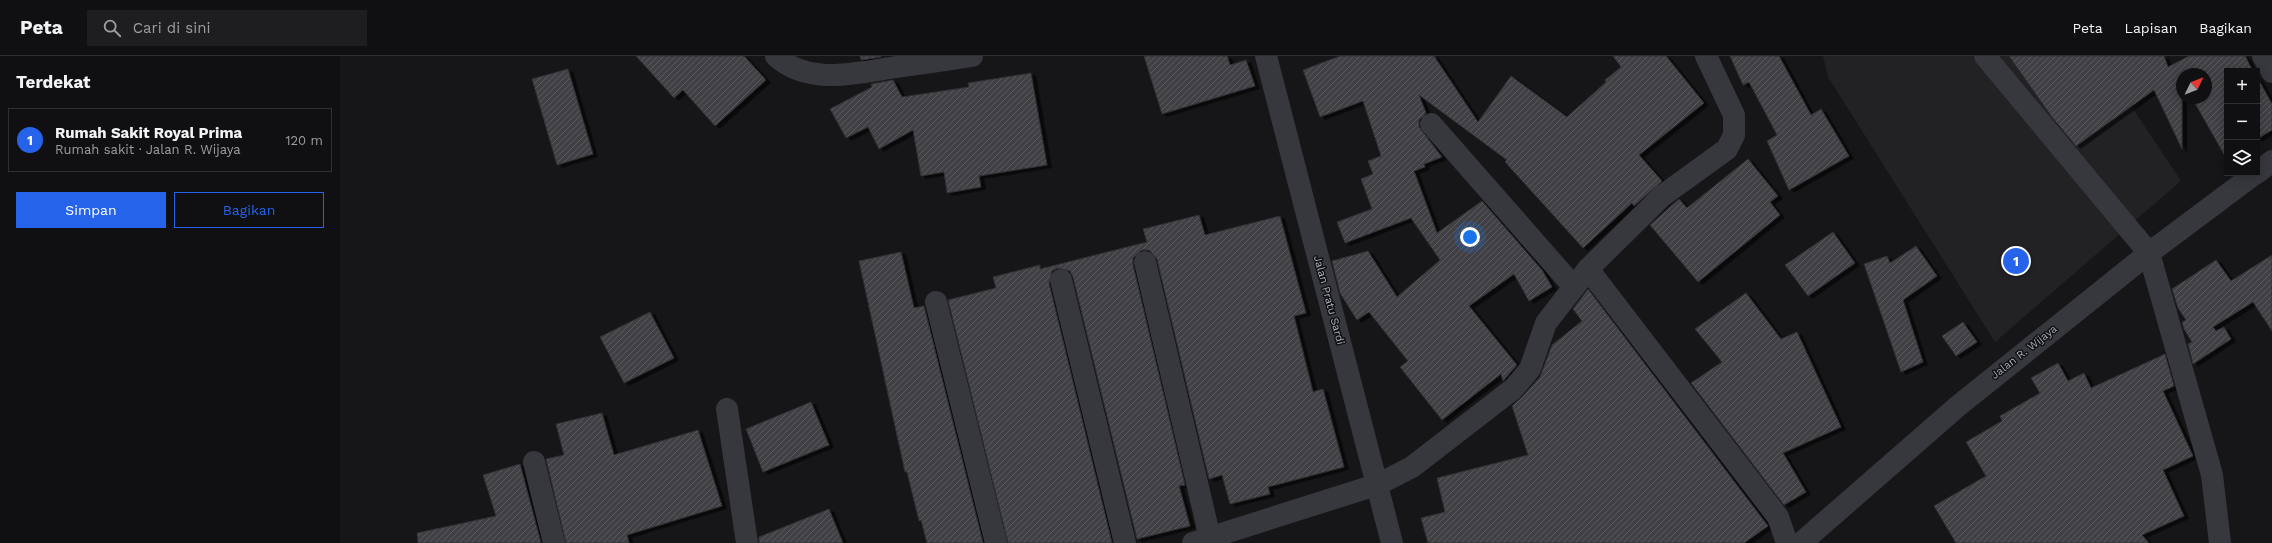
<!DOCTYPE html>
<html lang="id">
<meta charset="utf-8">
<style>
:root{--surface:#101012;--page:#1e1e20;--text:#f1f3f6;--muted:#9c9d9f;--line:#303032;--accent:#2563eb}
body{margin:0;font-family:"Work Sans",sans-serif;background:var(--page);color:var(--text)}
.controls{position:absolute;right:12px;top:12px;display:grid;overflow:hidden;border-radius:0px;box-shadow:0 2px 10px #0003}
.controls button{width:36px;height:36px;display:grid;place-items:center;padding:0;border:0;border-bottom:1px solid var(--line);background:var(--surface);color:var(--text);font:20px sans-serif}
.compass{position:absolute;left:1836px;top:12px;width:36px;height:36px;border-radius:50%;background:var(--surface);box-shadow:0 2px 10px #0003;rotate:47deg}
.you{position:absolute;left:1130px;top:181px;width:14px;height:14px;margin:-10px;border:3px solid #fff;border-radius:50%;background:#1a73e8;box-shadow:0 0 0 6px #1a73e833}
.badge{display:grid;place-items:center;width:26px;height:26px;border-radius:50%;background:var(--accent);color:#fff;font-size:13px;font-weight:700}
.pin{position:absolute;translate:-50% -50%;border:2px solid #fff;box-shadow:0 1px 4px #0006}
.list{margin:0;padding:0;list-style:none}
h2{display:flex;justify-content:space-between;align-items:center;height:52px;margin:0;padding:0 16px;font-size:17px}
h2 small{font-size:13px;font-weight:400;color:var(--muted)}
.list li{display:grid;grid-template-columns:26px 1fr auto;gap:12px;align-items:center;box-sizing:border-box;height:64px;margin:0 8px 8px;padding:0 8px;border:1px solid var(--line);border-radius:0px}
.list b{display:block;font-size:15px;white-space:nowrap}
.list p{margin:0;font-size:13px;white-space:nowrap;color:var(--muted)}
.list em{font-size:13px;font-style:normal;color:var(--muted)}
.actions{display:flex;gap:8px;padding:12px 16px}
.actions a{flex:1;padding:9px 0;border:1px solid var(--accent);border-radius:0px;text-align:center;font-size:14px;color:var(--accent)}
.actions .main{background:var(--accent);color:#fff}
.icon{flex:none;width:22px;height:22px;fill:none;stroke:currentColor;stroke-width:2;stroke-linecap:round;stroke-linejoin:round}
.map{position:relative;flex:none;width:1932px;height:487px;overflow:hidden}
header{display:flex;align-items:center;gap:24px;box-sizing:border-box;height:56px;padding:0 20px;background:var(--surface);border-bottom:1px solid var(--line)}
header strong{font-size:19px}
nav{display:flex;gap:22px;margin-inline-start:auto;font-size:14px}
.search{width:280px;height:36px;background:var(--page);display:flex;align-items:center;gap:10px;box-sizing:border-box;padding:0 14px;border-radius:0px;color:var(--muted);font-size:15px}
main{display:flex}
aside{flex:1;background:var(--surface)}
.map>svg:first-child{display:block}
.built{fill:#222225}
.building{fill:url(#building-hatch);stroke:#303034;filter:url(#shadow)}
.lines{fill:none;stroke-linecap:round;stroke-linejoin:round}
.minor{stroke:#37383d;stroke-width:22}
.labels{text-anchor:middle;dominant-baseline:central;stroke-width:3;stroke-linejoin:round;paint-order:stroke}
.street-label{font-size:11px;fill:#a8adb8;stroke:#111113}
</style>
<header>
<strong>Peta</strong>
<div class="search"><svg class="icon" aria-label="search" viewBox="0 0 24 24"><circle cx="10" cy="10" r="6"/><path d="M15 15l6 6"/></svg>Cari di sini</div>
<nav><a>Peta</a><a>Lapisan</a><a>Bagikan</a></nav>
</header>
<main>
<aside>
<h2>Terdekat<small></small></h2>
<ul class="list">
<li><span class="badge">1</span><div><b>Rumah Sakit Royal Prima</b><p>Rumah sakit · Jalan R. Wijaya</p></div><em>120 m</em></li>
</ul>
<div class="actions"><a class="main">Simpan</a><a>Bagikan</a></div>
</aside>
<div class="map">
<svg width="1932" height="487" viewBox="0 0 1932 487">
<defs>
<pattern id="building-hatch" width="6" height="6" patternUnits="userSpaceOnUse"><rect width="6" height="6" fill="#404145"/><path d="M-1 1l2-2M0 6l6-6M5 7l2-2" fill="none" stroke="#595a5e"/></pattern>
<filter id="shadow"><feDropShadow dx="4.5" dy="2.5" stdDeviation="0" flood-color="#0009"/></filter>
</defs>
<rect width="100%" height="100%" fill="#161618"/>
<path class="built" d="M 1483,0 L 1758,0 L 1841,125 L 1655,286 L 1488,21 Z"/>
<g class="building">
<path d="M 296,0 L 404,0 L 426,24 L 375,70 L 343,34 L 334,42 Z"/>
<path d="M 520,0 L 541,0 L 541,1 L 521,4 Z"/>
<path d="M 804,0 L 887,0 L 890,9 L 906,4 L 915,30 L 822,58 Z"/>
<path d="M 1000,0 L 1094,0 L 1138,66 L 1171,20 L 1227,61 L 1266,26 L 1265,24 L 1281,11 L 1273,0 L 1326,0 L 1364,47 L 1299,99 L 1322,125 L 1294,150 L 1292,147 L 1243,192 L 1165,106 L 1167,104 L 1079,39 L 1086,57 L 1079,64 L 1079,71 L 1102,101 L 1084,108 L 1085,111 L 1074,115 L 1097,177 L 1142,145 L 1202,214 L 1212,231 L 1189,245 L 1174,218 L 1129,250 L 1177,309 L 1163,325 L 1161,318 L 1102,364 L 1060,311 L 1068,305 L 1029,256 L 1017,264 L 1000,237 L 992,205 L 1028,195 L 1057,241 L 1100,204 L 1071,162 L 1005,187 L 997,166 L 1032,153 L 1021,123 L 1033,118 L 1028,105 L 1041,100 L 1023,45 L 980,61 L 963,14 Z"/>
<path d="M 1390,0 L 1439,0 L 1471,59 L 1481,53 L 1509,100 L 1449,134 L 1427,85 L 1437,79 L 1409,26 L 1403,29 Z"/>
<path d="M 1669,0 L 1824,0 L 1828,11 L 1849,0 L 1905,0 L 1913,15 L 1887,15 L 1887,99 L 1885,100 L 1852,42 L 1866,42 L 1866,18 L 1842,18 L 1842,93 L 1814,34 L 1736,90 L 1712,61 Z"/>
<path d="M 228,13 L 253,98 L 217,109 L 192,23 Z"/>
<path d="M 691,17 L 707,109 L 639,120 L 641,131 L 607,137 L 604,116 L 581,120 L 573,74 L 539,93 L 528,71 L 506,82 L 490,53 L 532,31 L 531,28 L 553,24 L 562,41 L 629,31 L 628,27 Z"/>
<path d="M 1917,21 L 1932,48 L 1932,74 L 1917,83 Z"/>
<path d="M 1408,103 L 1438,140 L 1430,146 L 1440,159 L 1358,226 L 1310,169 L 1339,143 L 1347,152 Z"/>
<path d="M 859,159 L 865,179 L 940,160 L 966,257 L 954,260 L 973,336 L 983,333 L 1004,411 L 928,431 L 930,438 L 890,448 L 882,419 L 869,423 L 817,203 L 809,194 L 802,194 L 793,202 L 793,209 L 845,429 L 839,430 L 850,470 L 797,483 L 733,221 L 730,215 L 718,212 L 712,215 L 709,227 L 772,487 L 668,487 L 608,244 L 656,232 L 653,221 L 700,209 L 700,213 L 807,186 L 803,173 Z"/>
<path d="M 1493,176 L 1515,207 L 1468,240 L 1445,209 Z"/>
<path d="M 1576,190 L 1597,220 L 1563,244 L 1583,306 L 1561,316 L 1524,208 L 1547,200 L 1550,207 Z"/>
<path d="M 561,196 L 574,252 L 584,250 L 643,487 L 587,487 L 581,464 L 579,465 L 567,416 L 565,416 L 519,205 Z"/>
<path d="M 1932,199 L 1932,275 L 1913,246 L 1873,271 L 1876,275 L 1884,271 L 1891,283 L 1853,308 L 1848,288 L 1852,286 L 1844,273 L 1842,266 L 1846,264 L 1838,252 L 1832,233 L 1876,204 L 1891,225 Z"/>
<path d="M 1248,233 L 1428,470 L 1404,487 L 1088,487 L 1081,462 L 1105,456 L 1097,422 L 1188,399 L 1172,350 L 1182,341 L 1200,321 L 1212,289 L 1242,265 L 1233,253 Z"/>
<path d="M 1406,237 L 1441,283 L 1457,276 L 1501,371 L 1443,397 L 1466,436 L 1444,449 L 1351,327 L 1382,306 L 1355,273 Z"/>
<path d="M 310,256 L 334,302 L 284,327 L 260,281 Z"/>
<path d="M 1623,266 L 1637,286 L 1616,300 L 1602,280 Z"/>
<path d="M 1825,298 L 1834,330 L 1823,335 L 1853,400 L 1823,414 L 1844,460 L 1802,479 L 1809,487 L 1616,487 L 1594,450 L 1646,420 L 1626,386 L 1662,365 L 1660,360 L 1700,337 L 1691,322 L 1718,307 L 1728,325 L 1744,317 L 1751,332 Z"/>
<path d="M 471,346 L 489,389 L 423,416 L 406,373 Z"/>
<path d="M 262,357 L 274,399 L 358,374 L 382,450 L 287,479 L 289,487 L 226,487 L 206,403 L 224,399 L 216,368 Z"/>
<path d="M 180,408 L 201,487 L 78,487 L 77,477 L 156,460 L 143,419 Z"/>
<path d="M 489,453 L 503,487 L 419,487 L 419,481 Z"/>
</g>
<g class="lines">
<g class="minor">
<path d="M 436,0 C 469,30 517,17 556,11 C 581,8 607,4 632,0"/>
<path d="M 926,0 L 1052,487"/>
<path d="M 1645,0 L 1809,197 L 1872,419 L 1880,487"/>
<path d="M 1923,0 L 1932,16"/>
<path d="M 1091,68 L 1234,231"/>
<path d="M 1917,117 L 1932,105"/>
<path d="M 805,206 L 870,482"/>
<path d="M 1248,213 L 1438,461 L 1447,487"/>
<path d="M 721,224 L 785,487"/>
<path d="M 596,246 L 656,487"/>
<path d="M 387,353 L 407,487"/>
<path d="M 194,406 L 214,487"/>
<path d="M 853,487 L 1039,428 L 1072,411 L 1173,333 L 1190,313 L 1206,267 L 1248,213 L 1322,140 L 1387,93 L 1394,79 L 1394,59 L 1366,0"/>
<path d="M 1461,487 L 1618,350 L 1809,197 L 1916,117"/>
</g>
</g>
<g class="labels">
<g class="street-label">
<text transform="translate(989 244) rotate(75)">Jalan Pratu Sardi</text>
<text transform="translate(1684 296) rotate(-38)">Jalan R. Wijaya</text>
</g>
</g>
</svg>
<div class="controls">
<button>+</button>
<button>−</button>
<button><svg class="icon" aria-label="layers" viewBox="0 0 24 24"><path d="M12 4l9 5-9 5-9-5zM3 14l9 5 9-5"/></svg></button>
</div>
<svg class="compass" viewBox="-18 -18 36 36"><path d="M0-13l5 13h-10z" fill="#e53935"/><path d="M0 13l5-13h-10z" fill="#9c9d9f"/></svg>
<div class="you"></div>
<div class="pin badge" style="left:1676px;top:205px">1</div>
</div>
</main>
